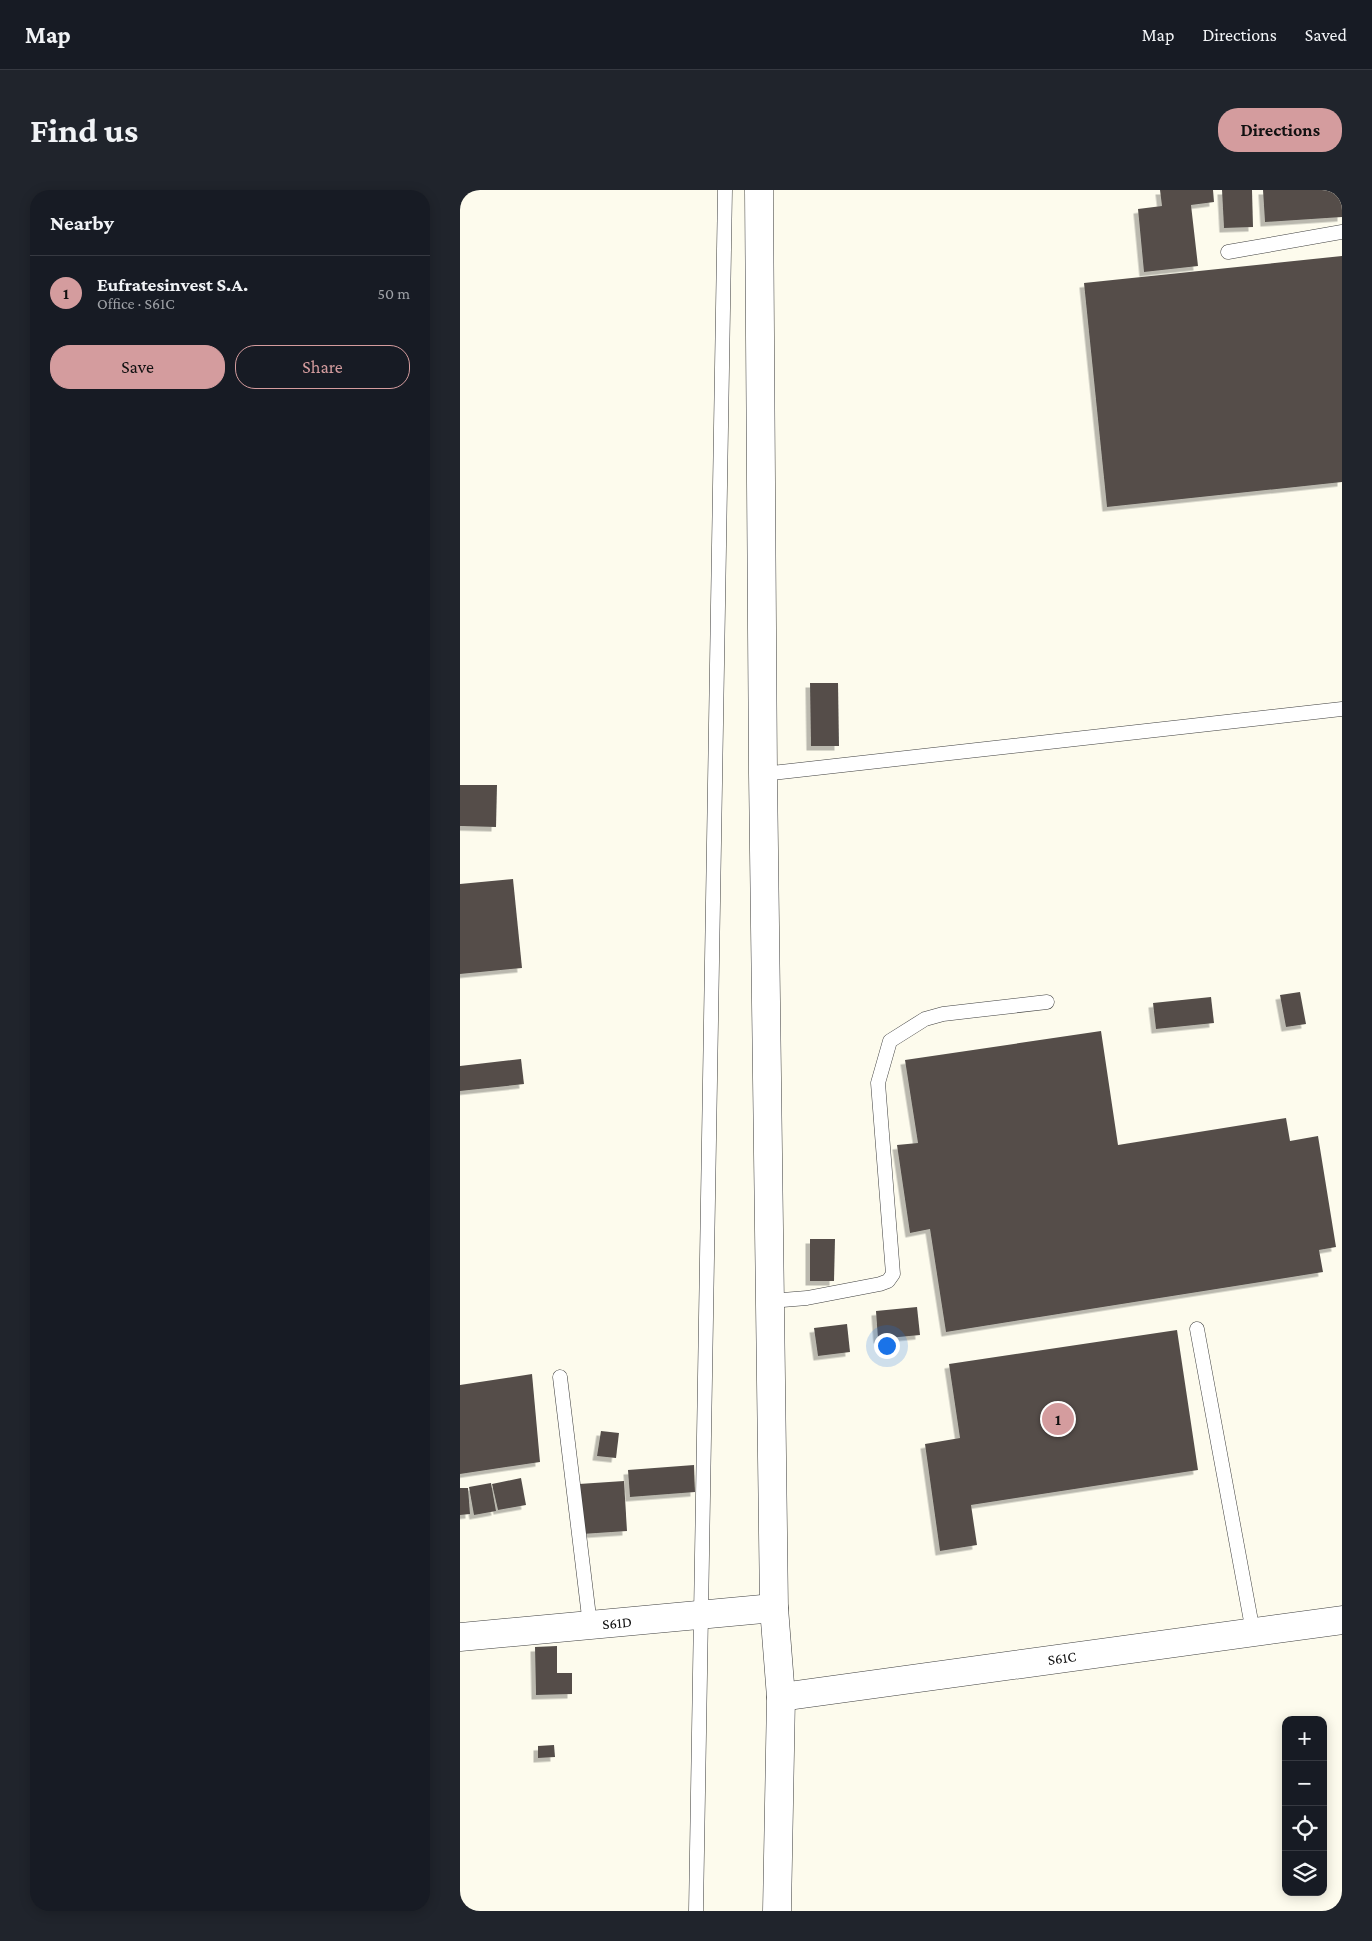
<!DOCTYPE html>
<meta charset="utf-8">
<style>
:root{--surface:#171b24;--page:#20242c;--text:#f1f3f6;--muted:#9ea1a6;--line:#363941;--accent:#d49c9e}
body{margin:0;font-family:"Crimson Pro",serif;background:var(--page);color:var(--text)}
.controls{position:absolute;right:15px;bottom:15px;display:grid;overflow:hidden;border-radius:10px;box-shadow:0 2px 12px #0003}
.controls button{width:45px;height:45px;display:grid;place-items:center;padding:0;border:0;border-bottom:1px solid var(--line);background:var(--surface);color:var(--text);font:25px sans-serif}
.you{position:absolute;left:426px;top:1155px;width:18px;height:18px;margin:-12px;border:4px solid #fff;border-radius:50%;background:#1a73e8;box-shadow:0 0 0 8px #1a73e833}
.badge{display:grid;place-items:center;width:32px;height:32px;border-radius:50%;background:var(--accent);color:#111;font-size:16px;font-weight:700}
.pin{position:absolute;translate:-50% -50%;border:2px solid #fff;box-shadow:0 1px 5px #0006}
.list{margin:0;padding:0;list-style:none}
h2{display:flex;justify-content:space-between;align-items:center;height:65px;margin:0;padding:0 20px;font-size:21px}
h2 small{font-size:16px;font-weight:400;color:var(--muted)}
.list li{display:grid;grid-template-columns:32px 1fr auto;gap:15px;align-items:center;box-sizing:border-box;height:75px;padding:0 20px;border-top:1px solid var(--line)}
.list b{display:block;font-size:19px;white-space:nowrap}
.list p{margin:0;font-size:16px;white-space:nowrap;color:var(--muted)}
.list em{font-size:16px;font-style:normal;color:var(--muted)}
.actions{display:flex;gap:10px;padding:15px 20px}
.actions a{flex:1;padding:11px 0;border:1px solid var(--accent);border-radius:20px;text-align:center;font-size:18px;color:var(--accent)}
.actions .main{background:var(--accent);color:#111}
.icon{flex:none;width:28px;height:28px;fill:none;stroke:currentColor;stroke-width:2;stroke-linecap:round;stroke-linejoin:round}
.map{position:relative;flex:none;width:882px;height:1721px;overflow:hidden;border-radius:20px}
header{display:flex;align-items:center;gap:30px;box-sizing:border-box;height:70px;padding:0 25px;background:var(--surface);border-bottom:1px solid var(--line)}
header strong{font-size:24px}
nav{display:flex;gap:28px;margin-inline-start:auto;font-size:18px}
.intro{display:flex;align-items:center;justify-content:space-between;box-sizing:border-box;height:120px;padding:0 30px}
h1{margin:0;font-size:35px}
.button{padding:12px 22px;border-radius:20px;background:var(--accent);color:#111;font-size:18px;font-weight:700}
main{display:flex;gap:30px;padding:0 30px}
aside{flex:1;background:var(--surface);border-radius:20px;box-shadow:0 2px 12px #0003}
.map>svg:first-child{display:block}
.building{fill:#544e4a;filter:url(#shadow)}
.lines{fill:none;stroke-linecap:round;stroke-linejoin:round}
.service-casing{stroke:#3f3f3f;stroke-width:15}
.minor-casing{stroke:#3f3f3f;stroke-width:29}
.service{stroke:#fff;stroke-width:14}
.minor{stroke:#fff;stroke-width:28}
.labels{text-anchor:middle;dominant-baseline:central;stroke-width:5;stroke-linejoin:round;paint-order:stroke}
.street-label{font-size:15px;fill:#0c0c0c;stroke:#fff}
</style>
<header>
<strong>Map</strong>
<nav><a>Map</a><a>Directions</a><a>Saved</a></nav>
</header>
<div class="intro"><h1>Find us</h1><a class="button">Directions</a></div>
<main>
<aside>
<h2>Nearby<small></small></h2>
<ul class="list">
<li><span class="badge">1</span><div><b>Eufratesinvest S.A.</b><p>Office · S61C</p></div><em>50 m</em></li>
</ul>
<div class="actions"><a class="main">Save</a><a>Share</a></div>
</aside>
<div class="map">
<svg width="882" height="1721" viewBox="0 0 882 1721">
<defs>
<filter id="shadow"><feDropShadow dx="-4.5" dy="4.5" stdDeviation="0" flood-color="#0004"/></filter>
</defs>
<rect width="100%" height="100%" fill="#fdfbed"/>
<g class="building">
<path d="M 700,0 L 753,0 L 754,12 L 731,15 L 738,76 L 684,82 L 678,19 L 702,16 Z"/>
<path d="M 762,0 L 792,0 L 793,37 L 764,38 Z"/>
<path d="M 803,0 L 882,0 L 882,27 L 805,32 Z"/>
<path d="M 882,66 L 882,292 L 647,317 L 624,93 Z"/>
<path d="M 350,493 L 378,493 L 379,556 L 351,556 Z"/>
<path d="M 0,595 L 37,595 L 36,637 L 0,636 Z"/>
<path d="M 53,689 L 62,778 L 0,784 L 0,694 Z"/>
<path d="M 840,802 L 846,834 L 826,837 L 820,805 Z"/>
<path d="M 751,807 L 754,833 L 696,839 L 693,813 Z"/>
<path d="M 641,841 L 658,955 L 826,928 L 830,951 L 858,946 L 876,1057 L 859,1060 L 863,1082 L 486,1142 L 470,1039 L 450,1043 L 437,955 L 458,953 L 445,870 Z"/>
<path d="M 61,869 L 64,894 L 0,901 L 0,876 Z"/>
<path d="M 350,1049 L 375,1049 L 374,1091 L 350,1091 Z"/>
<path d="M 457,1117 L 460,1145 L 418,1149 L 416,1121 Z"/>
<path d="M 387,1134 L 390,1162 L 358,1166 L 354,1138 Z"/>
<path d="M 717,1140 L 738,1280 L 511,1315 L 517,1355 L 480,1361 L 465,1254 L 500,1248 L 489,1174 Z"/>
<path d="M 72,1184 L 80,1272 L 0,1284 L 0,1195 Z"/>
<path d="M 141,1241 L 159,1243 L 156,1268 L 137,1266 Z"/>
<path d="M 234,1275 L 235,1302 L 170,1307 L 168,1280 Z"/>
<path d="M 61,1288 L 66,1315 L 38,1320 L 32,1294 Z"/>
<path d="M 164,1291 L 167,1341 L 122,1344 L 119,1294 Z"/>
<path d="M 31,1293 L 36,1321 L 14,1325 L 9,1297 Z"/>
<path d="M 0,1298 L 8,1298 L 10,1324 L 0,1325 Z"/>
<path d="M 97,1456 L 97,1483 L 112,1483 L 112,1504 L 76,1505 L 75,1457 Z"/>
<path d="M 94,1555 L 95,1567 L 78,1568 L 78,1556 Z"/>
</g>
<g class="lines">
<g class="service-casing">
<g id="service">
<path d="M 768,62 L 882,42"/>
<path d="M 303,584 L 882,519"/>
<path d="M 310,1111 L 347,1108 L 420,1094 L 428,1091 L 433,1084 L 418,893 L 430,851 L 465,829 L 483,824 L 587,812"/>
<path d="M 737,1139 L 793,1442"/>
<path d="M 100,1187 L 130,1435"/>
<path d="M 236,1721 L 265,0"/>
</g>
</g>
<g class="minor-casing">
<g id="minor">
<path d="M 299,0 L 303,584 L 314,1418 L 321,1507 L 317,1721"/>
<path d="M 0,1447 L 314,1418"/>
<path d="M 321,1507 L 882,1430"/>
</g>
</g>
<use href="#service" class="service"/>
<use href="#minor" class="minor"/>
</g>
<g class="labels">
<g class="street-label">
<text transform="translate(157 1433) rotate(-5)">S61D</text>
<text transform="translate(602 1468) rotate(-8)">S61C</text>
</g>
</g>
</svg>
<div class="controls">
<button>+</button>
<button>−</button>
<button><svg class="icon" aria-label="locate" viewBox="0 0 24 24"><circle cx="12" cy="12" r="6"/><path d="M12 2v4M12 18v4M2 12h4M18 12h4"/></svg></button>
<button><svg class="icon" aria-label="layers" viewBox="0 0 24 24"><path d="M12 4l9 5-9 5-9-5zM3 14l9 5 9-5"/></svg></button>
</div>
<div class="you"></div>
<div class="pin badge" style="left:598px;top:1229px">1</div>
</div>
</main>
